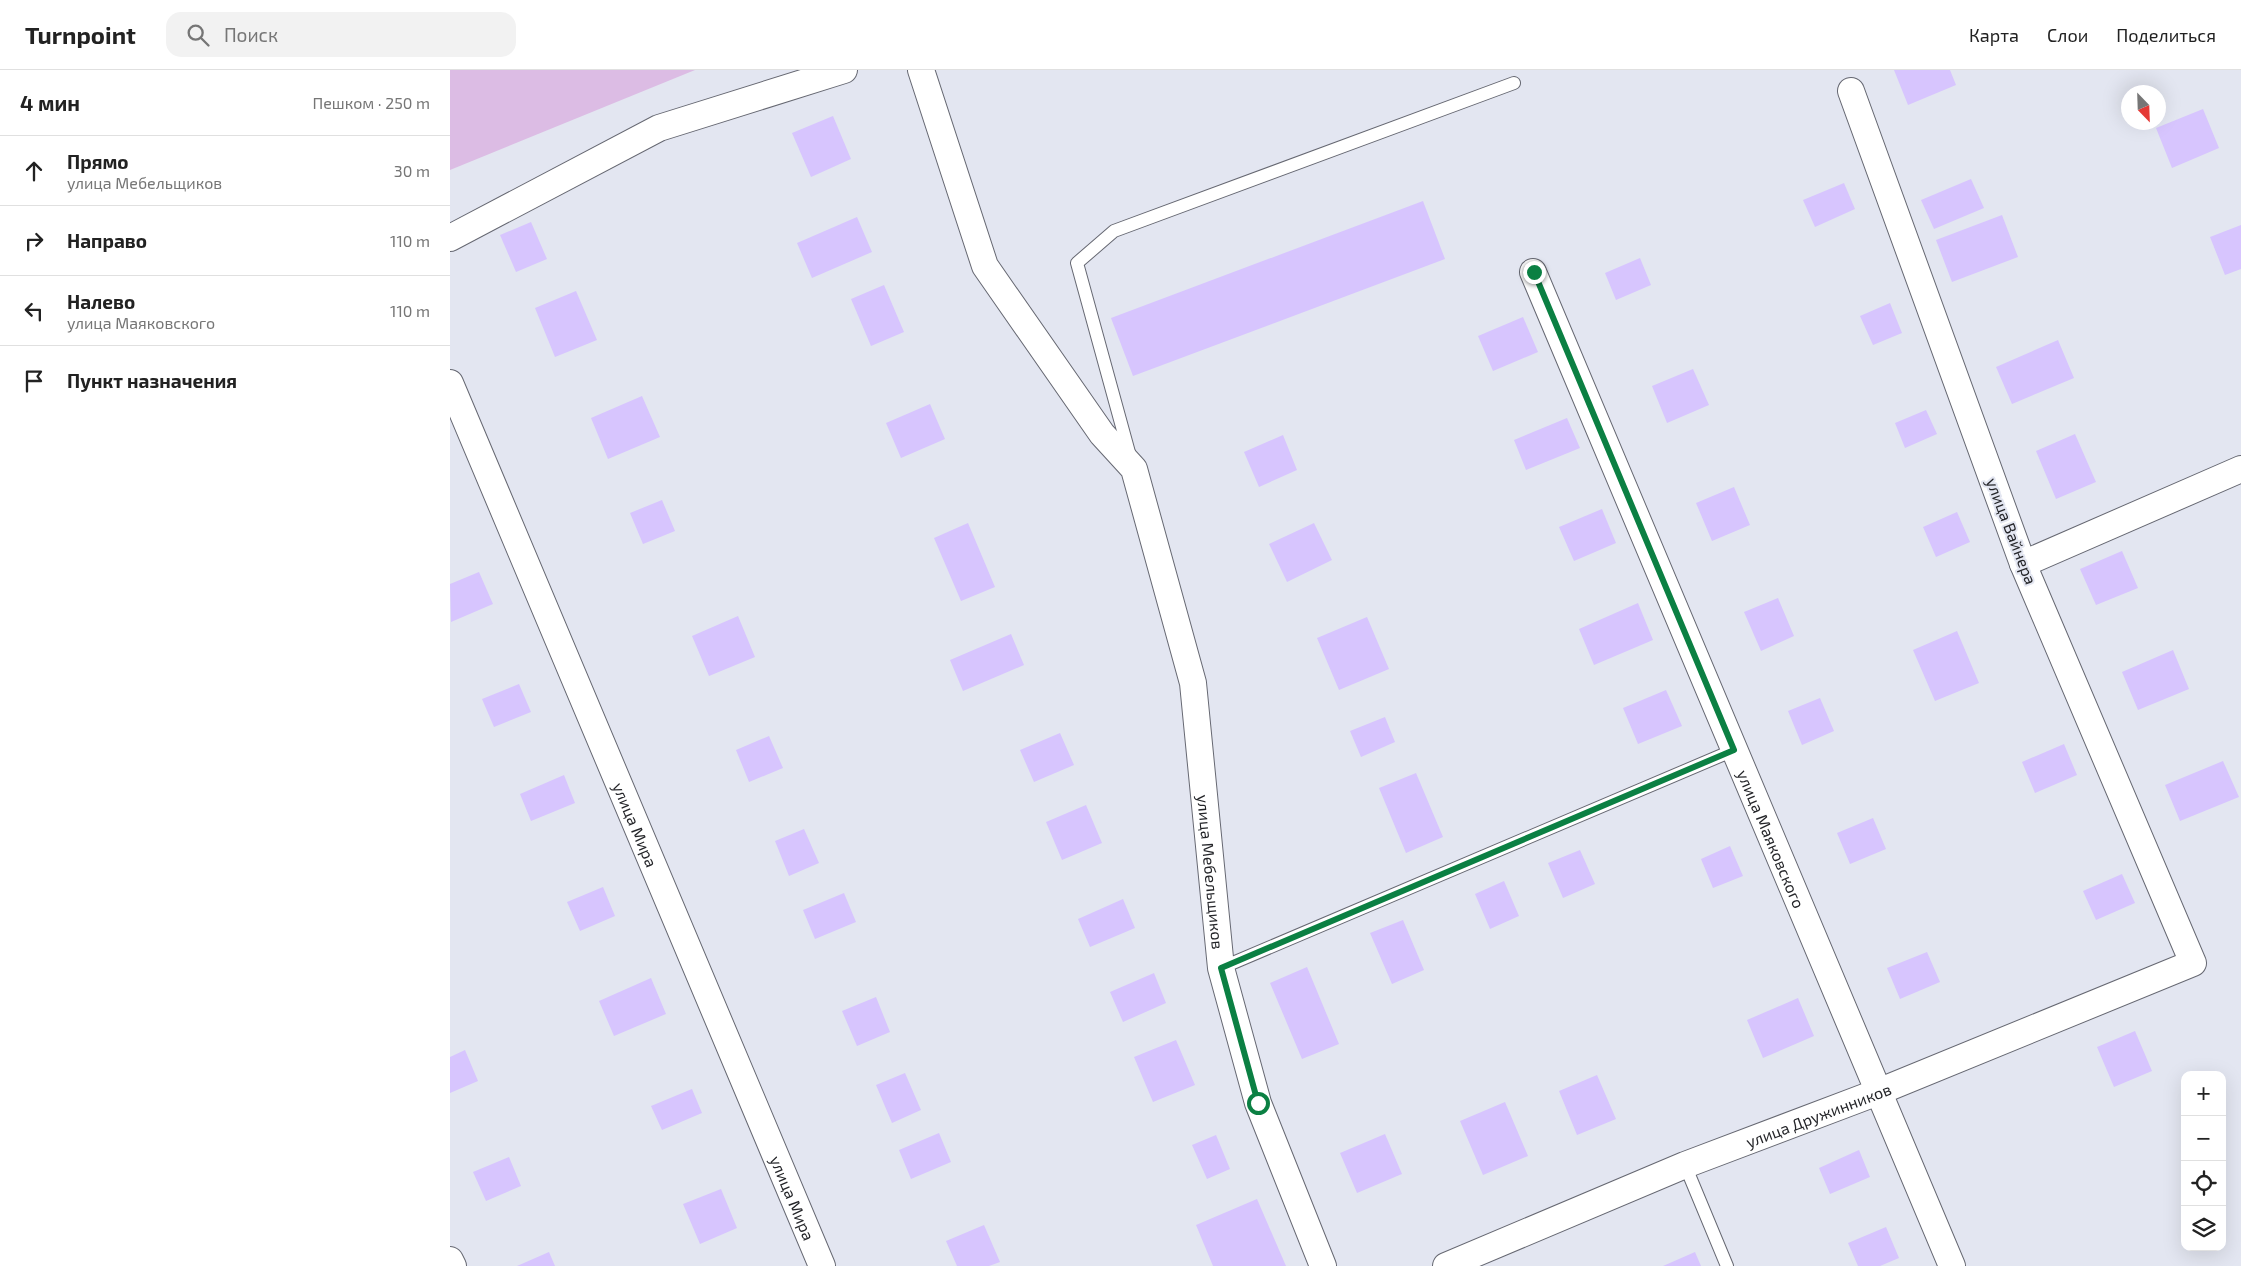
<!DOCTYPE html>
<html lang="ru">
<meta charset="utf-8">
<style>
:root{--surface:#fff;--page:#f2f2f2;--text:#222;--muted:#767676;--line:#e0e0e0}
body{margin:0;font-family:"Exo 2",sans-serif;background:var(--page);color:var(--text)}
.controls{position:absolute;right:15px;bottom:15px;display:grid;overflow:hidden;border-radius:10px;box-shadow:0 5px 20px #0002}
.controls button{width:45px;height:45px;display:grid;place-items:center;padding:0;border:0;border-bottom:1px solid var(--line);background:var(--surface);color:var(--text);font:25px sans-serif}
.compass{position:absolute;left:1671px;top:15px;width:45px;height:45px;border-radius:50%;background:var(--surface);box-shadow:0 5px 20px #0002;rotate:157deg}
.stop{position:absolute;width:15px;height:15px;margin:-11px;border:4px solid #0b8043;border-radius:50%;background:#fff}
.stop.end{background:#0b8043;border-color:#fff;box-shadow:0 1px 5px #0008}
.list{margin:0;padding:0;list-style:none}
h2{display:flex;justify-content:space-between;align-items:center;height:65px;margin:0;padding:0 20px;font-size:21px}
h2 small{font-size:16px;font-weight:400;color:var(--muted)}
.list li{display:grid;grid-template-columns:32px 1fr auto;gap:15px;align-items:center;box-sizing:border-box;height:70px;padding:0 20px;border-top:1px solid var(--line)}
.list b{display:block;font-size:19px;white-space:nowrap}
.list p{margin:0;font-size:16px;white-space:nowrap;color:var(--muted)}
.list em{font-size:16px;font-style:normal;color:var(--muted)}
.icon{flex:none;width:28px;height:28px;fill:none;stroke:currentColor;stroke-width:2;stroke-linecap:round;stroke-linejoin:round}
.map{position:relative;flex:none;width:1791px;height:1196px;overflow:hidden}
header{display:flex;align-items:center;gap:30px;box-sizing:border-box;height:70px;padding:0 25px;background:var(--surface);border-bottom:1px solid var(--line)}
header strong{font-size:24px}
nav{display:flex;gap:28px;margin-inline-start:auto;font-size:18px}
.search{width:350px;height:45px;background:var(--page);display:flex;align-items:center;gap:12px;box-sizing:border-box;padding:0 18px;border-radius:15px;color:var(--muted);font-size:19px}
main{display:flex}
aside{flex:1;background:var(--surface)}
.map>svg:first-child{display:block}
.green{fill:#dcbce4}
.building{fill:#d7c5fe}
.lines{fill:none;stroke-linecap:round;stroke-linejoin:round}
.service-casing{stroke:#666872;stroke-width:14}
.minor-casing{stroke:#666872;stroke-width:28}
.service{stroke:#fff;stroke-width:12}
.minor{stroke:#fff;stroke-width:26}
.route{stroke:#0b8043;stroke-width:6}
.labels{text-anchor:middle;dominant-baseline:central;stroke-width:4;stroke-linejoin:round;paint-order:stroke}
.street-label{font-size:16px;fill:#242529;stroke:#e3e6f1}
</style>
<header>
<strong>Turnpoint</strong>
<div class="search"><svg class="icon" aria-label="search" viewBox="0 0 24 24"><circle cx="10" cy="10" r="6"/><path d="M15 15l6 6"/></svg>Поиск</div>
<nav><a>Карта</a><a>Слои</a><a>Поделиться</a></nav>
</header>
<main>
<aside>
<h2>4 мин<small>Пешком · 250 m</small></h2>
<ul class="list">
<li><svg class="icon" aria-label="ahead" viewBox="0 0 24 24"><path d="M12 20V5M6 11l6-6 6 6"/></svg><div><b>Прямо</b><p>улица Мебельщиков</p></div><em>30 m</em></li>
<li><svg class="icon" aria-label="right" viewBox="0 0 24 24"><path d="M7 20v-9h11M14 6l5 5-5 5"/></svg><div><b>Направо</b></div><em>110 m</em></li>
<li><svg class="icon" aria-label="left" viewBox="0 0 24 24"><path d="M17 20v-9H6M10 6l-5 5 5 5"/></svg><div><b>Налево</b><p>улица Маяковского</p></div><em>110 m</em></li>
<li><svg class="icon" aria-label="arrive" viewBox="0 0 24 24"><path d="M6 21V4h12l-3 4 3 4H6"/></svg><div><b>Пункт назначения</b></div></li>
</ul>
</aside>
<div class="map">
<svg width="1791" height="1196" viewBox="0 0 1791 1196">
<rect width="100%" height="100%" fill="#e3e6f1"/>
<path class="green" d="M 0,0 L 245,0 L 0,100 Z"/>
<g class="building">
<path d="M 1444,0 L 1500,0 L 1506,15 L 1458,35 Z"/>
<path d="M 1753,39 L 1769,78 L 1722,98 L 1706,58 Z"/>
<path d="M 383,46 L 401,89 L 361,107 L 342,63 Z"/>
<path d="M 1521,109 L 1534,138 L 1484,159 L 1471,130 Z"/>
<path d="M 1394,113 L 1405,139 L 1365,157 L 1353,130 Z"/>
<path d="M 973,131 L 995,189 L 683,306 L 661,248 Z"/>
<path d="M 1552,145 L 1568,187 L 1502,212 L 1486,170 Z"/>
<path d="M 407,147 L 422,182 L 362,208 L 347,173 Z"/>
<path d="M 81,152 L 97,189 L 66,202 L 50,165 Z"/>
<path d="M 1791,155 L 1791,199 L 1775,205 L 1760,167 Z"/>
<path d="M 1190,188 L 1201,215 L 1166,230 L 1155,203 Z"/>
<path d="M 434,215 L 454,262 L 421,276 L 401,229 Z"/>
<path d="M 126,221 L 147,270 L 105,287 L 85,238 Z"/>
<path d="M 1440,233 L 1452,263 L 1423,275 L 1410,246 Z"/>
<path d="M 1073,247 L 1088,282 L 1043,301 L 1028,266 Z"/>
<path d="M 1608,270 L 1624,308 L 1562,334 L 1546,297 Z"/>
<path d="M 1243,299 L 1259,335 L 1217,353 L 1202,316 Z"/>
<path d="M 192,326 L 210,367 L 158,389 L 141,348 Z"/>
<path d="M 480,334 L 495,369 L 451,388 L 436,353 Z"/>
<path d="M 1476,340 L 1487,364 L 1455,378 L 1445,353 Z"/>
<path d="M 1117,348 L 1130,378 L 1076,400 L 1064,370 Z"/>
<path d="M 1625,364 L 1646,412 L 1606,429 L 1586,381 Z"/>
<path d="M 833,365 L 847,400 L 809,417 L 794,382 Z"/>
<path d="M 1284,417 L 1300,455 L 1262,471 L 1246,433 Z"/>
<path d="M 212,430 L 225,461 L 193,474 L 180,443 Z"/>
<path d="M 1152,439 L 1166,473 L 1124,491 L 1109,457 Z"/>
<path d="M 1507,442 L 1520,472 L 1486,487 L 1473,457 Z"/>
<path d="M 518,453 L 545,517 L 511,531 L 484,468 Z"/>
<path d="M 864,453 L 882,490 L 837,512 L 819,474 Z"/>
<path d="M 1672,481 L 1688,518 L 1646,535 L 1630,499 Z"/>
<path d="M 29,502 L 43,534 L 1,552 L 0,514 Z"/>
<path d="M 1328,528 L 1344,566 L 1311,581 L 1294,542 Z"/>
<path d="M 1188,533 L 1203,570 L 1144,595 L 1129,559 Z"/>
<path d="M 288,546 L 305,587 L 259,606 L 242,566 Z"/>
<path d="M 917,547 L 939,599 L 889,620 L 867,568 Z"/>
<path d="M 1507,561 L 1529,613 L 1485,631 L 1463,580 Z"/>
<path d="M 561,564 L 574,595 L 513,621 L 500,590 Z"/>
<path d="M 1723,580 L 1739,619 L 1688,640 L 1672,602 Z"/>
<path d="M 69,614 L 81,642 L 44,657 L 32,629 Z"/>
<path d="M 1216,620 L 1232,656 L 1188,674 L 1173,638 Z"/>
<path d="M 1370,628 L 1384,661 L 1352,675 L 1338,641 Z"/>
<path d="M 935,647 L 945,672 L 911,687 L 900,661 Z"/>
<path d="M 610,663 L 624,695 L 584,712 L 570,680 Z"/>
<path d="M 319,666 L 333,698 L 299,712 L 286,680 Z"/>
<path d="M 1614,674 L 1627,705 L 1585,723 L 1572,692 Z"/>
<path d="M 1773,691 L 1789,727 L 1730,751 L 1715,715 Z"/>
<path d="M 966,703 L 993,767 L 956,783 L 929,718 Z"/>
<path d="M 114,705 L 125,733 L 81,751 L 70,724 Z"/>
<path d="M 636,735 L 652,773 L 612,790 L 596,752 Z"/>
<path d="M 1423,748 L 1436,779 L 1400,794 L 1387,763 Z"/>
<path d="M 354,759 L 369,793 L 339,806 L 325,771 Z"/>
<path d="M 1280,776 L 1293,806 L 1263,818 L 1251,789 Z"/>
<path d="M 1130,780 L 1145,814 L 1113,828 L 1098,793 Z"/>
<path d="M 1672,804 L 1685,833 L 1646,850 L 1633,821 Z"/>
<path d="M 1054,811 L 1069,846 L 1040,859 L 1025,824 Z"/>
<path d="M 153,817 L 165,846 L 130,861 L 117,832 Z"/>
<path d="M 394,823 L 406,852 L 365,869 L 353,840 Z"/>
<path d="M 673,829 L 685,858 L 640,877 L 628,849 Z"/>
<path d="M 953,850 L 974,900 L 942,914 L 920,863 Z"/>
<path d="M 1477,882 L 1490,912 L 1450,929 L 1437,898 Z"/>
<path d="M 857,897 L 889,974 L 852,989 L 820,913 Z"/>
<path d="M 704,903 L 716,933 L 673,952 L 660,922 Z"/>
<path d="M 201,908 L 216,944 L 164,966 L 149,931 Z"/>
<path d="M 426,927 L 440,962 L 407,976 L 392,941 Z"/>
<path d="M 1348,928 L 1364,966 L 1313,988 L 1297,950 Z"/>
<path d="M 1685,961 L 1702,1001 L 1664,1017 L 1647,977 Z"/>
<path d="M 726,970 L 745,1015 L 703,1032 L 684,987 Z"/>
<path d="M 15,980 L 28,1011 L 0,1023 L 0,987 Z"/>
<path d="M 455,1003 L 471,1040 L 442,1053 L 426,1015 Z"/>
<path d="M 1147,1005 L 1166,1049 L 1127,1065 L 1109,1021 Z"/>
<path d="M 242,1019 L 252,1043 L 212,1060 L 201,1036 Z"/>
<path d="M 1055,1032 L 1078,1086 L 1033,1105 L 1010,1051 Z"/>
<path d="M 489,1063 L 501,1092 L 461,1109 L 449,1080 Z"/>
<path d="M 935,1064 L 952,1104 L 907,1123 L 890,1083 Z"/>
<path d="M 766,1065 L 780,1099 L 757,1109 L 742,1075 Z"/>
<path d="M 1409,1080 L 1420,1107 L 1380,1124 L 1369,1098 Z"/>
<path d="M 59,1087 L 71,1116 L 36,1131 L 23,1102 Z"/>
<path d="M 271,1119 L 287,1158 L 250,1174 L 233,1134 Z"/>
<path d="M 807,1129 L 836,1196 L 763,1196 L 746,1155 Z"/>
<path d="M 534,1155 L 550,1192 L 539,1196 L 507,1196 L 496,1171 Z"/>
<path d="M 1436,1157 L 1449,1188 L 1430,1196 L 1408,1196 L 1398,1173 Z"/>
<path d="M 99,1182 L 105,1196 L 67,1196 Z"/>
<path d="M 1245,1182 L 1251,1196 L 1213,1196 Z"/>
</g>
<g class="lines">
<g class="service-casing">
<g id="service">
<path d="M 680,386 L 627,193 L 664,161 L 1064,13"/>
<path d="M 771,898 L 1284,680"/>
<path d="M 1235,1095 L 1277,1196"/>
</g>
</g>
<g class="minor-casing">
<g id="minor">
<path id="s1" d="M 471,0 L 535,196 L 652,364 L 684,399 L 743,613 L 771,898 L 808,1033 L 873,1196"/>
<path d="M 0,168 L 209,58 L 394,0"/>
<path id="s2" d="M 1083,202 L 1502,1196"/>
<path id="s3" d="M 0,313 L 372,1196"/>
<path d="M 1573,494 L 1791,399"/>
<path d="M 0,1190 L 3,1196"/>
<path id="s4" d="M 996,1196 L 1235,1095 L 1428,1022 L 1743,893 L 1573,494 L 1401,21"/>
</g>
</g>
<use href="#service" class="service"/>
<use href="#minor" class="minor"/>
</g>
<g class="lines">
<path class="route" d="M 808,1033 L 771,898 L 1284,680 L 1084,202"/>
</g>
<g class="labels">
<g class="street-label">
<text transform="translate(1562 461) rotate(69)">улица Вайнера</text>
<text stroke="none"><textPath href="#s3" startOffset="479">улица Мира</textPath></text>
<text stroke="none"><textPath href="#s2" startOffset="615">улица Маяковского</textPath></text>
<text stroke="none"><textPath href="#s1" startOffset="870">улица Мебельщиков</textPath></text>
<text stroke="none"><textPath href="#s4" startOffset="402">улица Дружинников</textPath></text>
<text stroke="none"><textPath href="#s3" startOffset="884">улица Мира</textPath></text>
</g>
</g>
</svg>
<div class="controls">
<button>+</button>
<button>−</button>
<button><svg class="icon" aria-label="locate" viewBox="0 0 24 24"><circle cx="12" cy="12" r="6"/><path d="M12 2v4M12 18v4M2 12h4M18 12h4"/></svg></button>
<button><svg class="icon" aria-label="layers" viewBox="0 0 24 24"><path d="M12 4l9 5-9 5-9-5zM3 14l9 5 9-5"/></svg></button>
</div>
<svg class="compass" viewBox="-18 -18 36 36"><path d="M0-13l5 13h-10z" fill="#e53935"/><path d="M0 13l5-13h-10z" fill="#767676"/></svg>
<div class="stop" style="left:808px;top:1033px"></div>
<div class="stop end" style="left:1084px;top:202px"></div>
</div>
</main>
